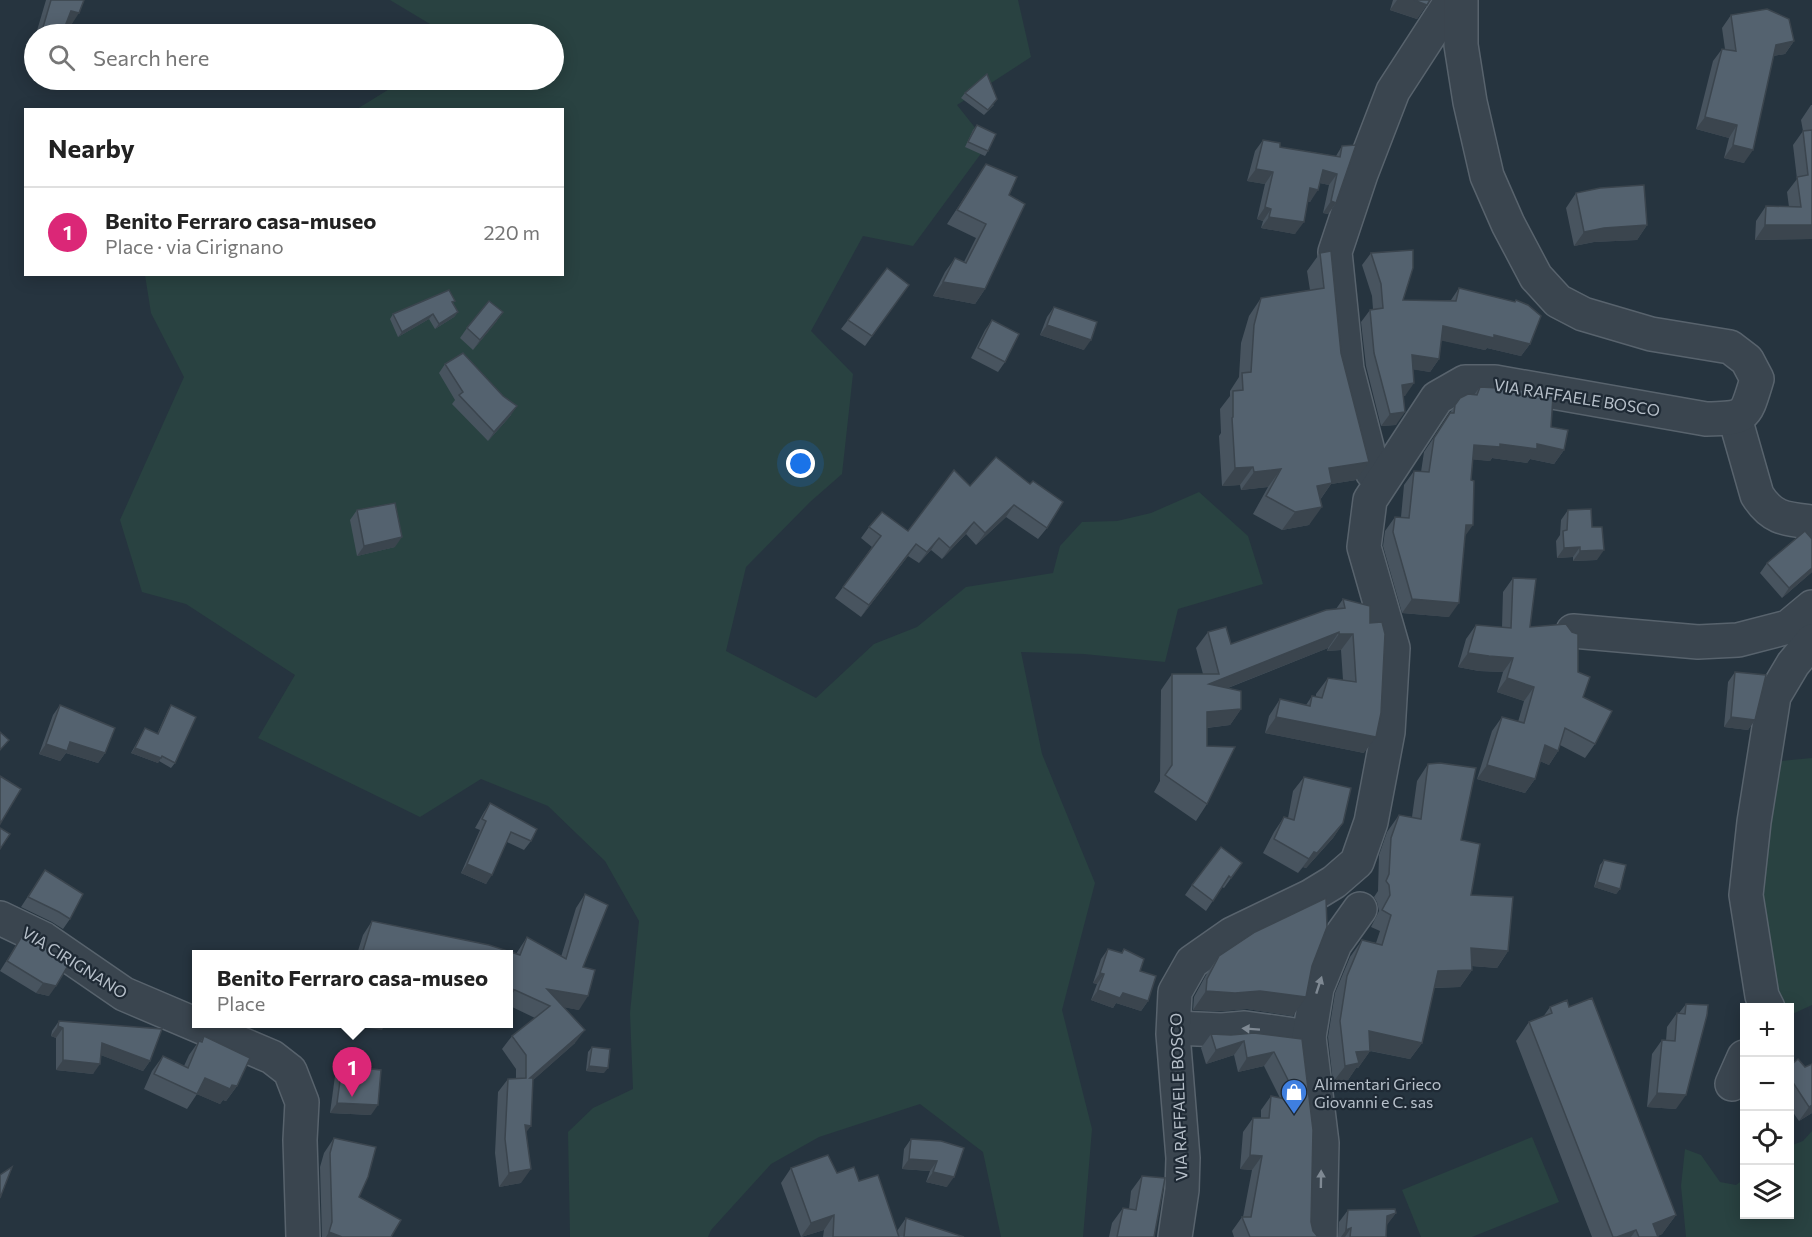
<!DOCTYPE html>
<meta charset="utf-8">
<style>
:root{--surface:#fff;--page:#f2f2f2;--text:#222;--muted:#767676;--line:#e0e0e0;--accent:#db2777}
body{margin:0;font-family:Commissioner,sans-serif;background:var(--page);color:var(--text)}
.controls{position:absolute;right:18px;bottom:18px;display:grid;overflow:hidden;border-radius:0px;box-shadow:0 3px 15px #0003}
.controls button{width:54px;height:54px;display:grid;place-items:center;padding:0;border:0;border-bottom:2px solid var(--line);background:var(--surface);color:var(--text);font:30px sans-serif}
.you{position:absolute;left:801px;top:464px;width:21px;height:21px;margin:-15px;border:4px solid #fff;border-radius:50%;background:#1a73e8;box-shadow:0 0 0 9px #1a73e833}
.badge{display:grid;place-items:center;width:39px;height:39px;border-radius:50%;background:var(--accent);color:#fff;font-size:20px;font-weight:700}
.pin{position:absolute;translate:-50% -50px;filter:drop-shadow(0 2px 3px #0008)}
.pin::after{content:'';position:absolute;top:32px;width:21px;height:18px;background:inherit;clip-path:polygon(0 0,100% 0,50% 100%)}
.popup{position:absolute;left:192px;top:950px;width:321px;height:78px;box-sizing:border-box;display:grid;place-content:center;border-radius:0px;background:var(--surface);filter:drop-shadow(0 2px 4px #0005);font-size:20px;white-space:nowrap;color:var(--muted)}
.popup b{font-size:22px;color:var(--text)}
.popup::after{content:'';position:absolute;left:50%;top:100%;margin-left:-12px;border:12px solid transparent;border-top-color:var(--surface)}
.list{margin:0;padding:0;list-style:none}
h2{display:flex;justify-content:space-between;align-items:center;height:78px;margin:0;padding:0 24px;font-size:26px}
h2 small{font-size:20px;font-weight:400;color:var(--muted)}
.list li{display:grid;grid-template-columns:39px 1fr auto;gap:18px;align-items:center;box-sizing:border-box;height:90px;padding:0 24px;border-top:2px solid var(--line)}
.list b{display:block;font-size:22px;white-space:nowrap}
.list p{margin:0;font-size:20px;white-space:nowrap;color:var(--muted)}
.list em{font-size:20px;font-style:normal;color:var(--muted)}
.icon{flex:none;width:33px;height:33px;fill:none;stroke:currentColor;stroke-width:2;stroke-linecap:round;stroke-linejoin:round}
.map{position:relative;flex:none;width:1812px;height:1237px;overflow:hidden}
.search{position:absolute;background:var(--surface);box-shadow:0 3px 15px #0003;left:24px;top:24px;width:540px;height:66px;display:flex;align-items:center;gap:15px;box-sizing:border-box;padding:0 21px;border-radius:33px;color:var(--muted);font-size:22px}
.panel{position:absolute;background:var(--surface);box-shadow:0 3px 15px #0003;left:24px;top:108px;width:540px;height:168px;border-radius:0px}
.map>svg:first-child{display:block}
.green{fill:#294241}
.lines{fill:none;stroke-linecap:round;stroke-linejoin:round}
.minor-casing{stroke:#58636d;stroke-width:36}
.minor{stroke:#3a454f;stroke-width:33}
.wall{fill:#48545f}
.shaded-wall{fill:#3b454e}
.building{fill:#54626f;stroke:#3b454e;stroke-width:1.5}
.oneway{fill:#7f8993}
.labels{text-anchor:middle;dominant-baseline:central;stroke-width:4.5;stroke-linejoin:round;paint-order:stroke}
.street-label{font-size:16px;fill:#b7c0ca;stroke:#1f2a35}
.poi-label{font-size:16px;fill:#b7c0ca;stroke:#1f2a35;text-anchor:start}
</style>
<div class="map">
<svg width="1812" height="1237" viewBox="0 0 1812 1237">
<rect width="100%" height="100%" fill="#26343f"/>
<g class="green">
<path d="M 390,0 L 1018,0 L 1031,57 L 957,105 L 988,144 L 913,246 L 863,236 L 811,331 L 853,374 L 842,474 L 810,502 L 746,567 L 726,651 L 816,698 L 874,644 L 917,627 L 966,587 L 1053,573 L 1060,546 L 1082,522 L 1117,521 L 1151,513 L 1199,492 L 1248,536 L 1263,584 L 1178,609 L 1165,662 L 1084,654 L 1021,652 L 1042,754 L 1095,883 L 1062,1010 L 1092,1129 L 1083,1237 L 1001,1237 L 983,1152 L 920,1104 L 819,1137 L 771,1164 L 711,1230 L 708,1237 L 570,1237 L 568,1132 L 593,1108 L 633,1089 L 630,1013 L 639,921 L 605,861 L 548,806 L 481,779 L 420,817 L 258,738 L 295,675 L 186,604 L 142,592 L 120,520 L 184,377 L 151,313 L 145,275 L 562,274 L 562,110 L 357,109 L 404,80 L 554,80 L 554,34 L 444,34 L 445,33 Z"/>
<path d="M 1812,758 L 1812,1005 L 1790,1015 L 1790,1008 L 1781,1007 L 1747,931 L 1769,762 Z"/>
<path d="M 1812,1131 L 1812,1237 L 1686,1237 L 1681,1186 L 1685,1149 L 1701,1155 L 1720,1182 L 1736,1185 L 1744,1179 L 1744,1214 L 1790,1214 L 1790,1146 L 1803,1141 Z"/>
<path d="M 1532,1137 L 1559,1202 L 1472,1237 L 1421,1237 L 1402,1190 Z"/>
</g>
<g class="lines">
<g class="minor-casing">
<g id="minor">
<path d="M 1735,418 L 1757,495 C 1772,519 1786,519 1812,522"/>
<path d="M 1372,472 L 1367,447 L 1347,369 L 1335,252 L 1361,174 L 1393,91 L 1452,0"/>
<path d="M 1573,631 L 1698,642 L 1738,640 L 1788,627 L 1812,607"/>
<path d="M 0,918 L 44,939 L 124,994 L 272,1057 L 290,1071 L 302,1102 L 300,1140 L 303,1237"/>
<path d="M 1768,1008 L 1762,996 L 1746,895 L 1754,822 L 1774,696 L 1793,664 L 1812,641"/>
<path d="M 1174,1028 L 1222,1030 L 1245,1028 L 1309,1037"/>
<path d="M 1732,1084 L 1744,1057"/>
<path d="M 1175,1237 L 1182,1190 L 1183,1158 L 1173,1034 L 1175,992 L 1192,962 L 1232,934 L 1311,896 L 1334,882 L 1357,862 L 1371,822 L 1388,732 L 1393,648 L 1364,547 L 1370,500 L 1437,398 L 1465,382 L 1495,382 L 1706,419 C 1747,418 1745,418 1757,379 L 1747,360 L 1730,347 L 1651,334 L 1583,314 L 1558,301 L 1536,277 L 1508,224 L 1487,176 L 1470,102 L 1461,45 L 1461,0"/>
<path d="M 1320,1237 L 1322,1143 L 1309,1037 L 1317,988 L 1335,944 L 1360,909"/>
</g>
</g>
<use href="#minor" class="minor"/>
</g>
<g class="wall">
<path d="M 46,0 L 84,0 L 70,27 L 65,26 L 62,34 L 36,34 Z"/>
<path d="M 1393,0 L 1430,0 L 1417,19 L 1390,10 Z"/>
<path d="M 1731,15 L 1794,41 L 1785,54 L 1773,56 L 1744,163 L 1724,158 L 1729,138 L 1696,129 L 1713,61 L 1722,49 L 1725,49 L 1722,28 Z"/>
<path d="M 34,38 L 34,59 L 29,57 Z"/>
<path d="M 965,93 L 994,105 L 984,115 L 961,98 Z"/>
<path d="M 1811,105 L 1812,105 L 1812,239 L 1755,240 L 1756,221 L 1766,206 L 1789,207 L 1787,192 L 1797,179 L 1793,145 L 1803,131 L 1801,120 Z"/>
<path d="M 977,125 L 988,151 L 985,156 L 965,147 L 973,130 Z"/>
<path d="M 1263,140 L 1280,147 L 1336,156 L 1342,146 L 1336,203 L 1328,214 L 1323,213 L 1329,185 L 1320,183 L 1310,202 L 1307,201 L 1295,234 L 1261,228 L 1263,221 L 1257,219 L 1265,184 L 1247,181 L 1255,151 Z"/>
<path d="M 986,164 L 1009,195 L 985,289 L 975,304 L 933,296 L 945,272 L 955,258 L 964,262 L 976,238 L 947,224 Z"/>
<path d="M 1576,193 L 1647,225 L 1637,240 L 1594,242 L 1574,246 L 1566,208 Z"/>
<path d="M 1320,253 L 1341,353 L 1356,480 L 1331,484 L 1320,500 L 1309,525 L 1282,530 L 1253,514 L 1268,487 L 1241,490 L 1240,485 L 1222,486 L 1219,436 L 1221,433 L 1220,409 L 1230,396 L 1230,391 L 1239,377 L 1241,343 L 1249,316 L 1261,298 L 1310,290 L 1307,271 Z"/>
<path d="M 1371,253 L 1403,300 L 1451,300 L 1459,288 L 1514,302 L 1516,300 L 1530,344 L 1521,356 L 1487,348 L 1485,350 L 1441,340 L 1439,359 L 1430,372 L 1413,369 L 1405,396 L 1403,396 L 1396,425 L 1381,426 L 1366,366 L 1361,322 L 1370,310 L 1373,309 L 1372,296 L 1362,265 Z"/>
<path d="M 909,285 L 865,346 L 841,329 L 848,320 Z"/>
<path d="M 453,303 L 458,312 L 454,317 L 435,329 L 429,319 L 398,337 L 390,319 L 393,314 Z"/>
<path d="M 1054,307 L 1084,350 L 1040,335 L 1047,317 Z"/>
<path d="M 503,312 L 496,322 L 473,350 L 460,338 L 467,328 Z"/>
<path d="M 992,320 L 1005,362 L 998,372 L 971,358 L 985,330 Z"/>
<path d="M 445,364 L 511,415 L 488,441 L 452,404 L 455,400 L 439,373 Z"/>
<path d="M 1480,387 L 1551,427 L 1564,450 L 1554,464 L 1530,459 L 1527,463 L 1492,458 L 1490,461 L 1473,459 L 1465,536 L 1449,617 L 1402,613 L 1383,546 L 1385,531 L 1395,517 L 1401,517 L 1404,485 L 1414,471 L 1421,472 L 1424,452 L 1460,398 L 1474,395 Z"/>
<path d="M 996,457 L 1047,528 L 1038,539 L 1006,517 L 976,545 L 966,534 L 942,559 L 931,550 L 919,563 L 908,556 L 861,617 L 835,598 L 872,547 L 861,538 L 869,527 L 908,531 L 970,486 Z"/>
<path d="M 357,510 L 395,547 L 357,556 L 350,520 Z"/>
<path d="M 1568,510 L 1592,527 L 1597,560 L 1573,561 L 1573,557 L 1557,558 L 1556,541 L 1560,535 L 1561,520 Z"/>
<path d="M 1767,563 L 1812,572 L 1782,598 L 1760,573 Z"/>
<path d="M 1513,578 L 1530,627 L 1578,672 L 1583,697 L 1595,744 L 1585,758 L 1560,745 L 1558,751 L 1549,765 L 1540,761 L 1535,779 L 1525,793 L 1477,779 L 1492,731 L 1502,717 L 1518,722 L 1524,701 L 1497,692 L 1503,672 L 1479,671 L 1458,667 L 1466,639 L 1476,625 L 1502,627 L 1503,592 Z"/>
<path d="M 1343,599 L 1370,606 L 1364,753 L 1265,733 L 1269,716 L 1280,699 L 1306,705 L 1312,696 L 1316,696 L 1316,694 L 1328,678 L 1343,680 L 1341,650 L 1327,651 L 1328,648 L 1228,688 L 1241,709 L 1230,725 L 1207,728 L 1207,804 L 1196,821 L 1154,792 L 1160,781 L 1161,690 L 1172,674 L 1203,674 L 1196,648 L 1208,632 L 1231,644 L 1336,609 Z"/>
<path d="M 1735,672 L 1755,720 L 1748,730 L 1724,727 L 1728,682 Z"/>
<path d="M 60,705 L 105,753 L 98,763 L 66,753 L 60,761 L 39,754 L 53,715 Z"/>
<path d="M 171,705 L 175,763 L 171,768 L 159,761 L 158,763 L 131,753 L 145,728 L 157,734 L 168,710 Z"/>
<path d="M 1428,764 L 1461,840 L 1471,895 L 1508,951 L 1497,968 L 1472,966 L 1472,970 L 1460,987 L 1434,988 L 1422,1043 L 1410,1059 L 1370,1051 L 1358,1068 L 1356,1068 L 1348,1080 L 1333,1082 L 1328,1037 L 1335,993 L 1350,957 L 1362,940 L 1376,943 L 1380,931 L 1371,927 L 1379,911 L 1377,902 L 1374,897 L 1378,891 L 1379,855 L 1387,832 L 1399,815 L 1412,817 L 1417,781 Z"/>
<path d="M 1304,777 L 1343,823 L 1333,838 L 1306,868 L 1303,867 L 1298,873 L 1263,853 L 1274,832 L 1284,817 L 1288,818 L 1293,791 Z"/>
<path d="M 490,803 L 531,841 L 524,850 L 507,842 L 486,884 L 461,873 L 480,830 L 475,828 L 484,812 Z"/>
<path d="M 1604,860 L 1620,889 L 1616,894 L 1594,887 L 1600,865 Z"/>
<path d="M 1242,863 L 1224,888 L 1222,887 L 1206,911 L 1185,895 L 1192,885 Z"/>
<path d="M 45,870 L 70,919 L 63,929 L 52,922 L 21,907 Z"/>
<path d="M 585,894 L 583,967 L 579,1010 L 564,1007 L 575,1043 L 533,1080 L 526,1132 L 521,1183 L 499,1187 L 495,1153 L 498,1092 L 508,1079 L 516,1078 L 516,1069 L 502,1049 L 512,1036 L 535,1018 L 508,1005 L 508,954 L 357,954 L 363,935 L 372,921 L 516,954 L 527,937 L 561,957 L 576,908 Z"/>
<path d="M 22,936 L 49,996 L 36,993 L 0,971 Z"/>
<path d="M 1108,949 L 1121,953 L 1124,949 L 1140,971 L 1148,1001 L 1141,1011 L 1116,1003 L 1113,1008 L 1091,1000 L 1097,984 L 1093,983 L 1101,959 Z"/>
<path d="M 1219,956 L 1312,966 L 1293,1016 L 1247,1009 L 1222,1011 L 1193,1010 L 1194,997 L 1206,975 Z"/>
<path d="M 1686,1004 L 1676,1109 L 1647,1107 L 1652,1054 L 1662,1040 L 1666,1041 L 1667,1027 L 1677,1013 L 1679,1013 Z"/>
<path d="M 1550,1007 L 1569,1007 L 1676,1215 L 1662,1234 L 1658,1236 L 1658,1237 L 1592,1237 L 1516,1041 L 1529,1022 L 1543,1017 Z"/>
<path d="M 59,1021 L 150,1061 L 143,1071 L 101,1055 L 93,1074 L 56,1070 L 56,1038 L 51,1036 L 52,1031 Z"/>
<path d="M 1211,1034 L 1302,1039 L 1311,1222 L 1313,1231 L 1318,1237 L 1234,1237 L 1232,1231 L 1242,1217 L 1243,1217 L 1252,1170 L 1240,1169 L 1243,1132 L 1253,1118 L 1261,1118 L 1261,1110 L 1271,1096 L 1280,1098 L 1264,1066 L 1238,1072 L 1234,1055 L 1206,1064 L 1201,1048 Z"/>
<path d="M 204,1036 L 237,1086 L 226,1101 L 223,1100 L 220,1104 L 197,1094 L 187,1109 L 144,1089 L 152,1071 L 163,1056 L 184,1066 L 189,1055 L 199,1041 L 201,1041 Z"/>
<path d="M 592,1047 L 604,1073 L 586,1071 L 588,1052 Z"/>
<path d="M 1812,1064 L 1812,1113 L 1799,1121 L 1790,1108 L 1790,1066 L 1805,1067 Z"/>
<path d="M 342,1066 L 371,1115 L 330,1113 L 335,1076 Z"/>
<path d="M 334,1138 L 359,1197 L 391,1237 L 322,1237 L 320,1167 L 324,1153 Z"/>
<path d="M 911,1139 L 941,1141 L 947,1187 L 926,1182 L 930,1171 L 902,1169 L 904,1149 Z"/>
<path d="M 1744,1141 L 1744,1153 L 1740,1148 Z"/>
<path d="M 791,1168 L 837,1173 L 859,1181 L 897,1231 L 906,1218 L 964,1237 L 823,1237 L 824,1230 L 801,1237 L 781,1183 Z"/>
<path d="M 1142,1176 L 1154,1237 L 1109,1237 L 1112,1223 L 1123,1208 L 1129,1209 L 1131,1191 Z"/>
<path d="M 1348,1210 L 1396,1213 L 1386,1225 L 1386,1237 L 1338,1237 L 1339,1222 Z"/>
</g>
<g class="shaded-wall">
<path d="M 1397,0 L 1414,0 L 1427,5 L 1417,19 L 1390,10 Z"/>
<path d="M 71,11 L 79,13 L 70,27 L 62,24 Z"/>
<path d="M 1794,41 L 1785,54 L 1767,57 L 1776,45 Z"/>
<path d="M 34,48 L 34,59 L 29,57 Z"/>
<path d="M 1705,117 L 1737,125 L 1729,138 L 1696,129 Z"/>
<path d="M 1733,145 L 1753,150 L 1744,163 L 1724,158 Z"/>
<path d="M 1256,169 L 1273,172 L 1265,184 L 1247,181 Z"/>
<path d="M 1323,170 L 1337,174 L 1329,185 L 1315,182 Z"/>
<path d="M 1310,188 L 1318,190 L 1310,202 L 1302,200 Z"/>
<path d="M 1331,201 L 1336,203 L 1328,214 L 1323,213 Z"/>
<path d="M 1265,207 L 1271,209 L 1263,221 L 1257,219 Z"/>
<path d="M 1269,217 L 1304,222 L 1295,234 L 1261,228 Z"/>
<path d="M 1647,225 L 1637,240 L 1594,242 L 1574,246 L 1584,232 L 1604,228 Z"/>
<path d="M 1765,225 L 1812,225 L 1812,239 L 1755,240 Z"/>
<path d="M 943,282 L 985,289 L 975,304 L 933,296 Z"/>
<path d="M 458,312 L 454,317 L 435,329 L 439,324 Z"/>
<path d="M 503,312 L 496,322 L 473,350 L 480,340 Z"/>
<path d="M 433,314 L 429,319 L 398,337 L 402,332 Z"/>
<path d="M 1047,325 L 1091,340 L 1084,350 L 1040,335 Z"/>
<path d="M 1443,326 L 1494,335 L 1530,344 L 1521,356 L 1487,348 L 1485,350 L 1434,339 Z"/>
<path d="M 1412,355 L 1439,359 L 1430,372 L 1403,368 Z"/>
<path d="M 1414,383 L 1405,396 L 1393,397 L 1402,385 Z"/>
<path d="M 517,406 L 511,415 L 488,441 L 494,432 Z"/>
<path d="M 1405,412 L 1396,425 L 1381,426 L 1390,414 Z"/>
<path d="M 1500,444 L 1537,444 L 1564,450 L 1554,464 L 1530,459 L 1527,463 L 1492,458 L 1490,461 L 1465,459 L 1474,445 Z"/>
<path d="M 1369,462 L 1356,480 L 1331,484 L 1319,501 L 1304,504 L 1329,468 Z"/>
<path d="M 1253,467 L 1240,485 L 1222,486 L 1235,468 Z"/>
<path d="M 1281,469 L 1268,487 L 1241,490 L 1254,472 Z"/>
<path d="M 1014,505 L 1006,517 L 976,545 L 985,533 Z"/>
<path d="M 1322,507 L 1309,525 L 1282,530 L 1295,512 Z"/>
<path d="M 974,522 L 966,534 L 942,559 L 950,548 Z"/>
<path d="M 1466,525 L 1473,525 L 1463,539 Z"/>
<path d="M 402,537 L 395,547 L 357,556 L 364,546 Z"/>
<path d="M 939,538 L 931,550 L 919,563 L 927,552 Z"/>
<path d="M 916,544 L 908,556 L 861,617 L 869,605 Z"/>
<path d="M 1580,547 L 1573,557 L 1557,558 L 1564,548 Z"/>
<path d="M 1604,550 L 1597,560 L 1573,561 L 1580,551 Z"/>
<path d="M 1812,568 L 1812,572 L 1782,598 L 1789,588 Z"/>
<path d="M 1412,599 L 1459,603 L 1449,617 L 1402,613 Z"/>
<path d="M 1339,632 L 1328,648 L 1197,700 L 1209,684 Z"/>
<path d="M 1339,634 L 1353,634 L 1341,650 L 1327,651 Z"/>
<path d="M 1468,653 L 1513,658 L 1503,672 L 1479,671 L 1458,667 Z"/>
<path d="M 1507,678 L 1534,687 L 1524,701 L 1497,692 Z"/>
<path d="M 1241,709 L 1230,725 L 1196,729 L 1207,712 Z"/>
<path d="M 1276,717 L 1376,737 L 1364,753 L 1265,733 Z"/>
<path d="M 1731,717 L 1755,720 L 1748,730 L 1724,727 Z"/>
<path d="M 70,742 L 105,753 L 98,763 L 66,753 L 60,761 L 39,754 L 46,744 Z"/>
<path d="M 1545,745 L 1558,751 L 1549,765 L 1535,759 Z"/>
<path d="M 135,748 L 161,758 L 158,763 L 131,753 Z"/>
<path d="M 1487,765 L 1535,779 L 1525,793 L 1477,779 Z"/>
<path d="M 1343,823 L 1333,838 L 1306,868 L 1303,867 L 1298,873 L 1314,852 Z"/>
<path d="M 467,864 L 492,875 L 486,884 L 461,873 Z"/>
<path d="M 1597,882 L 1620,889 L 1616,894 L 1594,887 Z"/>
<path d="M 1471,948 L 1508,951 L 1497,968 L 1460,965 Z"/>
<path d="M 1472,970 L 1460,987 L 1426,988 L 1438,971 Z"/>
<path d="M 1100,973 L 1104,974 L 1097,984 L 1093,983 Z"/>
<path d="M 43,983 L 56,986 L 49,996 L 36,993 Z"/>
<path d="M 508,988 L 515,990 L 508,1000 Z"/>
<path d="M 547,989 L 588,996 L 579,1010 L 546,1004 Z"/>
<path d="M 1098,990 L 1123,993 L 1148,1001 L 1141,1011 L 1116,1003 L 1113,1008 L 1091,1000 Z"/>
<path d="M 1206,991 L 1260,991 L 1306,997 L 1293,1016 L 1247,1009 L 1222,1011 L 1193,1010 Z"/>
<path d="M 364,1023 L 386,1023 L 382,1030 L 361,1027 Z"/>
<path d="M 58,1026 L 63,1028 L 56,1038 L 51,1036 Z"/>
<path d="M 585,1030 L 575,1043 L 521,1091 L 530,1078 Z"/>
<path d="M 1369,1031 L 1422,1043 L 1410,1059 L 1357,1048 Z"/>
<path d="M 1244,1041 L 1234,1055 L 1206,1064 L 1216,1050 Z"/>
<path d="M 102,1043 L 150,1061 L 143,1071 L 95,1053 Z"/>
<path d="M 1370,1051 L 1358,1068 L 1356,1068 L 1348,1080 L 1333,1082 L 1356,1052 Z"/>
<path d="M 1274,1052 L 1264,1066 L 1238,1072 L 1247,1058 Z"/>
<path d="M 63,1060 L 100,1064 L 93,1074 L 56,1070 Z"/>
<path d="M 589,1066 L 608,1068 L 604,1073 L 586,1071 Z"/>
<path d="M 205,1078 L 232,1085 L 237,1086 L 226,1101 L 223,1100 L 220,1104 L 194,1093 Z"/>
<path d="M 1657,1093 L 1686,1095 L 1676,1109 L 1647,1107 Z"/>
<path d="M 337,1103 L 378,1105 L 371,1115 L 330,1113 Z"/>
<path d="M 1812,1105 L 1812,1113 L 1799,1121 L 1809,1107 Z"/>
<path d="M 525,1125 L 531,1126 L 521,1139 Z"/>
<path d="M 1250,1155 L 1262,1156 L 1252,1170 L 1240,1169 Z"/>
<path d="M 909,1159 L 937,1161 L 930,1171 L 902,1169 Z"/>
<path d="M 531,1169 L 521,1183 L 499,1187 L 509,1173 Z"/>
<path d="M 933,1172 L 954,1177 L 947,1187 L 926,1182 Z"/>
<path d="M 1396,1213 L 1387,1225 L 1378,1228 L 1387,1216 Z"/>
<path d="M 834,1215 L 824,1230 L 801,1237 L 811,1223 Z"/>
<path d="M 1676,1215 L 1662,1234 L 1655,1237 L 1653,1224 Z"/>
<path d="M 1351,1228 L 1345,1237 L 1341,1237 L 1346,1230 Z"/>
<path d="M 1636,1230 L 1631,1237 L 1617,1237 Z"/>
<path d="M 329,1232 L 342,1237 L 326,1237 Z"/>
</g>
<g class="building">
<path d="M 51,0 L 84,0 L 79,13 L 71,11 L 62,34 L 41,34 Z"/>
<path d="M 1414,0 L 1430,0 L 1427,5 Z"/>
<path d="M 1767,9 L 1789,19 L 1794,41 L 1776,45 L 1753,150 L 1733,145 L 1737,125 L 1705,117 L 1722,49 L 1736,51 L 1731,15 Z"/>
<path d="M 987,74 L 997,99 L 988,110 L 965,93 Z"/>
<path d="M 977,125 L 996,134 L 988,151 L 968,142 Z"/>
<path d="M 1812,130 L 1812,225 L 1765,225 L 1766,206 L 1801,207 L 1797,177 L 1808,175 L 1803,131 Z"/>
<path d="M 1263,140 L 1280,143 L 1280,147 L 1340,157 L 1342,146 L 1356,145 L 1336,203 L 1331,201 L 1337,174 L 1323,170 L 1318,190 L 1310,188 L 1304,222 L 1269,217 L 1271,209 L 1265,207 L 1273,172 L 1256,169 Z"/>
<path d="M 986,164 L 1017,177 L 1009,195 L 1025,204 L 985,289 L 943,282 L 955,258 L 966,263 L 986,224 L 957,210 Z"/>
<path d="M 1644,185 L 1647,225 L 1604,228 L 1584,232 L 1576,193 L 1600,188 Z"/>
<path d="M 1413,250 L 1413,268 L 1403,300 L 1456,301 L 1459,288 L 1515,302 L 1516,300 L 1528,305 L 1541,316 L 1530,344 L 1494,335 L 1494,338 L 1443,326 L 1439,359 L 1412,355 L 1414,383 L 1402,385 L 1405,412 L 1390,414 L 1374,353 L 1370,310 L 1383,308 L 1381,284 L 1371,253 Z"/>
<path d="M 1331,251 L 1341,353 L 1369,462 L 1329,468 L 1332,483 L 1317,486 L 1322,507 L 1295,512 L 1266,496 L 1281,469 L 1254,472 L 1253,467 L 1235,468 L 1232,418 L 1233,417 L 1233,391 L 1243,390 L 1242,373 L 1251,372 L 1254,325 L 1261,298 L 1324,288 L 1320,253 Z"/>
<path d="M 887,268 L 909,285 L 872,336 L 848,320 Z"/>
<path d="M 449,290 L 455,301 L 452,302 L 458,312 L 439,324 L 433,314 L 402,332 L 393,314 Z"/>
<path d="M 489,301 L 503,312 L 480,340 L 467,328 Z"/>
<path d="M 1054,307 L 1097,322 L 1091,340 L 1047,325 Z"/>
<path d="M 992,320 L 1019,334 L 1005,362 L 978,348 Z"/>
<path d="M 463,353 L 503,396 L 517,406 L 494,432 L 459,395 L 463,392 L 445,364 Z"/>
<path d="M 1480,387 L 1517,389 L 1553,396 L 1551,427 L 1568,430 L 1564,450 L 1537,444 L 1537,449 L 1500,444 L 1500,447 L 1474,445 L 1471,480 L 1474,481 L 1473,525 L 1466,525 L 1459,603 L 1412,599 L 1393,532 L 1395,517 L 1409,518 L 1414,471 L 1429,472 L 1434,438 L 1450,413 L 1454,413 L 1455,405 L 1460,398 L 1468,394 L 1477,395 Z"/>
<path d="M 996,457 L 1030,484 L 1033,481 L 1063,502 L 1047,528 L 1014,505 L 985,533 L 974,522 L 950,548 L 939,538 L 927,552 L 916,544 L 869,605 L 843,587 L 881,536 L 869,527 L 882,512 L 908,531 L 954,470 L 970,486 Z"/>
<path d="M 395,503 L 402,537 L 364,546 L 357,510 Z"/>
<path d="M 1591,509 L 1592,527 L 1602,527 L 1604,550 L 1580,551 L 1580,547 L 1564,548 L 1563,531 L 1567,530 L 1568,510 Z"/>
<path d="M 1805,531 L 1812,539 L 1812,568 L 1789,588 L 1767,563 Z"/>
<path d="M 1513,578 L 1536,579 L 1530,627 L 1566,624 L 1572,632 L 1578,634 L 1578,672 L 1590,677 L 1583,697 L 1612,711 L 1595,744 L 1565,728 L 1558,751 L 1545,745 L 1535,779 L 1487,765 L 1502,717 L 1524,723 L 1534,687 L 1507,678 L 1513,658 L 1489,656 L 1468,653 L 1476,625 L 1511,628 Z"/>
<path d="M 1343,599 L 1370,606 L 1370,623 L 1382,622 L 1385,634 L 1381,713 L 1376,737 L 1276,717 L 1280,699 L 1310,706 L 1312,696 L 1322,698 L 1328,678 L 1356,682 L 1353,634 L 1339,634 L 1339,632 L 1209,684 L 1241,691 L 1241,709 L 1207,712 L 1207,746 L 1235,747 L 1207,804 L 1165,775 L 1172,765 L 1172,674 L 1219,674 L 1208,632 L 1226,627 L 1231,644 L 1326,610 L 1345,608 Z"/>
<path d="M 1735,672 L 1766,675 L 1755,720 L 1731,717 Z"/>
<path d="M 60,705 L 115,728 L 105,753 L 70,742 L 67,751 L 46,744 Z"/>
<path d="M 171,705 L 196,717 L 175,763 L 162,756 L 161,758 L 135,748 L 145,728 L 158,734 Z"/>
<path d="M 0,732 L 9,740 L 0,750 Z"/>
<path d="M 1440,763 L 1476,768 L 1461,840 L 1480,844 L 1471,895 L 1513,897 L 1508,951 L 1471,948 L 1472,970 L 1438,971 L 1422,1043 L 1369,1031 L 1370,1051 L 1356,1052 L 1359,1063 L 1345,1066 L 1340,1021 L 1347,976 L 1362,940 L 1382,945 L 1391,915 L 1382,910 L 1390,895 L 1389,885 L 1386,881 L 1389,874 L 1391,838 L 1399,815 L 1421,819 L 1428,764 Z"/>
<path d="M 0,776 L 21,789 L 0,824 Z"/>
<path d="M 1304,777 L 1351,788 L 1343,823 L 1317,853 L 1314,852 L 1309,859 L 1274,839 L 1284,817 L 1294,820 Z"/>
<path d="M 490,803 L 537,829 L 531,841 L 511,832 L 492,875 L 467,864 L 486,821 L 482,819 Z"/>
<path d="M 0,828 L 10,834 L 0,849 Z"/>
<path d="M 1221,847 L 1242,863 L 1231,878 L 1229,876 L 1213,901 L 1192,885 Z"/>
<path d="M 1604,860 L 1626,865 L 1620,889 L 1597,882 Z"/>
<path d="M 45,870 L 83,894 L 70,919 L 59,912 L 28,897 Z"/>
<path d="M 585,894 L 608,905 L 583,967 L 595,970 L 588,996 L 547,989 L 585,1030 L 530,1078 L 533,1078 L 531,1126 L 525,1125 L 531,1169 L 509,1173 L 505,1139 L 508,1079 L 526,1078 L 526,1055 L 512,1036 L 550,1006 L 515,990 L 508,988 L 508,954 L 362,954 L 372,921 L 489,945 L 520,955 L 527,937 L 566,959 Z"/>
<path d="M 1326,898 L 1327,927 L 1312,966 L 1306,997 L 1260,991 L 1235,993 L 1206,991 L 1207,979 L 1219,956 L 1255,932 Z"/>
<path d="M 22,936 L 42,945 L 69,964 L 56,986 L 43,983 L 7,961 Z"/>
<path d="M 1108,949 L 1122,953 L 1124,949 L 1144,959 L 1140,971 L 1156,976 L 1148,1001 L 1123,993 L 1120,998 L 1098,990 L 1104,974 L 1100,973 Z"/>
<path d="M 1592,998 L 1676,1215 L 1653,1224 L 1658,1237 L 1639,1237 L 1636,1230 L 1617,1237 L 1613,1237 L 1529,1022 L 1552,1013 L 1550,1007 L 1567,1000 L 1569,1007 Z"/>
<path d="M 1686,1004 L 1708,1005 L 1707,1015 L 1686,1095 L 1657,1093 L 1662,1040 L 1675,1041 L 1677,1013 L 1685,1014 Z"/>
<path d="M 59,1021 L 162,1029 L 150,1061 L 102,1043 L 100,1064 L 63,1060 L 63,1028 L 58,1026 Z"/>
<path d="M 1254,1033 L 1302,1039 L 1313,1130 L 1311,1222 L 1313,1231 L 1318,1237 L 1250,1237 L 1242,1217 L 1251,1217 L 1262,1156 L 1250,1155 L 1253,1118 L 1269,1118 L 1271,1096 L 1299,1102 L 1274,1052 L 1247,1058 L 1244,1041 L 1216,1050 L 1211,1034 L 1231,1035 Z"/>
<path d="M 204,1036 L 250,1058 L 237,1086 L 232,1085 L 230,1089 L 205,1078 L 197,1094 L 154,1074 L 163,1056 L 188,1068 L 199,1041 L 202,1042 Z"/>
<path d="M 592,1047 L 610,1049 L 608,1068 L 589,1066 Z"/>
<path d="M 1798,1059 L 1805,1067 L 1812,1064 L 1812,1105 L 1809,1107 L 1790,1078 L 1790,1066 Z"/>
<path d="M 342,1066 L 381,1070 L 378,1105 L 337,1103 Z"/>
<path d="M 334,1138 L 376,1147 L 368,1177 L 359,1197 L 401,1220 L 391,1237 L 342,1237 L 329,1232 L 332,1222 L 330,1153 Z"/>
<path d="M 911,1139 L 941,1141 L 964,1148 L 954,1177 L 933,1172 L 937,1161 L 909,1159 Z"/>
<path d="M 828,1155 L 837,1173 L 854,1167 L 859,1181 L 878,1175 L 899,1237 L 833,1237 L 834,1215 L 811,1223 L 791,1168 Z"/>
<path d="M 12,1167 L 0,1198 L 0,1175 Z"/>
<path d="M 1142,1176 L 1165,1178 L 1154,1237 L 1117,1237 L 1123,1208 L 1136,1210 Z"/>
<path d="M 1395,1209 L 1396,1213 L 1387,1216 L 1386,1237 L 1350,1237 L 1351,1228 L 1346,1230 L 1348,1210 Z"/>
<path d="M 906,1218 L 964,1237 L 904,1237 Z"/>
</g>
<defs><path id="oneway-solid" d="M-6-.8H1V-3.2L6.5 0L1 3.2V.8H-6Z" transform="scale(1.5)"/></defs>
<g class="oneway">
<use href="#oneway-solid" transform="translate(1319 985) rotate(-72)"/>
<use href="#oneway-solid" transform="translate(1251 1029) rotate(-176)"/>
<use href="#oneway-solid" transform="translate(1321 1179) rotate(-89)"/>
</g>
<defs>
<g id="shop-pin" transform="scale(1.35)"><path d="M0 17L-7.5 6A9.5 9.5 0 1 1 7.5 6Z" fill="#3f7fe0" stroke="#1f2a35"/><path d="M-5-2.5h2.3a2.7 3.5 0 0 1 5.4 0H5L5.5 6h-11ZM-1.5-2.5h3a1.5 2.3 0 0 0-3 0Z" fill="#fff"/></g>
</defs>
<g fill-rule="evenodd">
<use href="#shop-pin" x="1294" y="1092"/>
</g>
<g class="labels">
<g class="street-label">
<text transform="translate(1577 397) rotate(9)">VIA RAFFAELE BOSCO</text>
<text transform="translate(75 962) rotate(32)">VIA CIRIGNANO</text>
<text transform="translate(1178 1097) rotate(-92)">VIA RAFFAELE BOSCO</text>
</g>
<g class="poi-label">
<text x="1314" y="1083">Alimentari Grieco<tspan x="1314" dy="18">Giovanni e C. sas</tspan></text>
</g>
</g>
</svg>
<div class="controls">
<button>+</button>
<button>−</button>
<button><svg class="icon" aria-label="locate" viewBox="0 0 24 24"><circle cx="12" cy="12" r="6"/><path d="M12 2v4M12 18v4M2 12h4M18 12h4"/></svg></button>
<button><svg class="icon" aria-label="layers" viewBox="0 0 24 24"><path d="M12 4l9 5-9 5-9-5zM3 14l9 5 9-5"/></svg></button>
</div>
<div class="you"></div>
<div class="pin badge" style="left:352px;top:1097px">1</div>
<div class="popup"><b>Benito Ferraro casa-museo</b>Place</div>
<div class="search"><svg class="icon" aria-label="search" viewBox="0 0 24 24"><circle cx="10" cy="10" r="6"/><path d="M15 15l6 6"/></svg>Search here</div>
<section class="panel">
<h2>Nearby<small></small></h2>
<ul class="list">
<li><span class="badge">1</span><div><b>Benito Ferraro casa-museo</b><p>Place · via Cirignano</p></div><em>220 m</em></li>
</ul>
</section>
</div>
